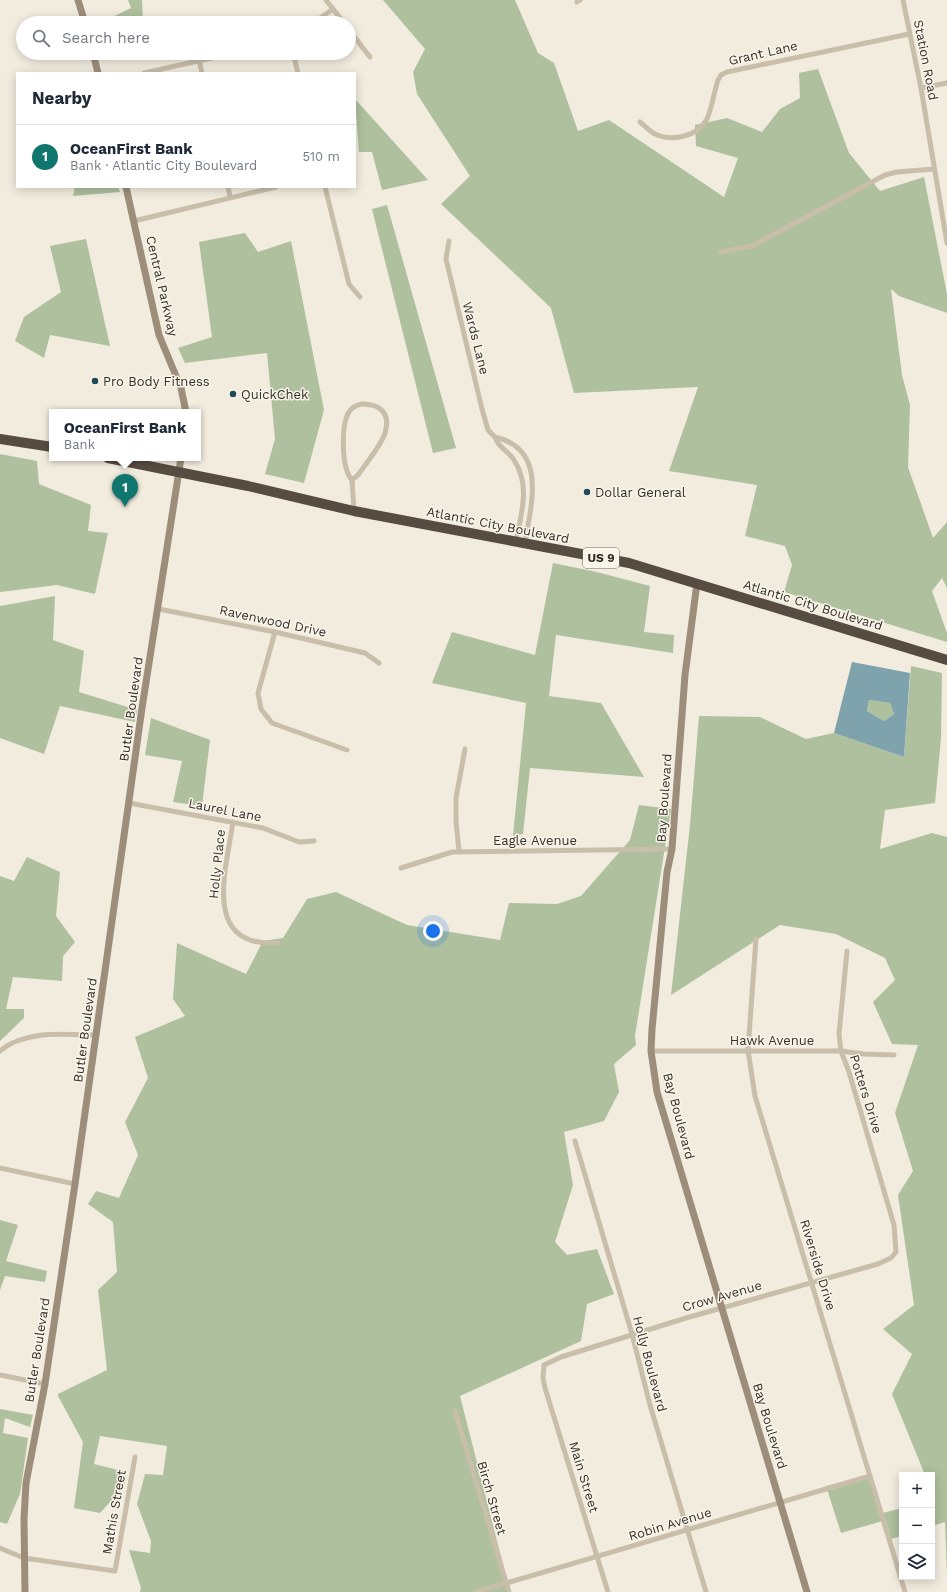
<!DOCTYPE html>
<meta charset="utf-8">
<style>
:root{--surface:#fff;--page:#f2f2f3;--text:#1f2937;--muted:#747a83;--line:#e0e1e3;--accent:#0f766e}
body{margin:0;font-family:"Work Sans",sans-serif;background:var(--page);color:var(--text)}
.controls{position:absolute;right:12px;bottom:12px;display:grid;overflow:hidden;border-radius:0px;box-shadow:0 2px 10px #0003}
.controls button{width:36px;height:36px;display:grid;place-items:center;padding:0;border:0;border-bottom:1px solid var(--line);background:var(--surface);color:var(--text);font:20px sans-serif}
.you{position:absolute;left:433px;top:931px;width:14px;height:14px;margin:-10px;border:3px solid #fff;border-radius:50%;background:#1a73e8;box-shadow:0 0 0 6px #1a73e833}
.badge{display:grid;place-items:center;width:26px;height:26px;border-radius:50%;background:var(--accent);color:#fff;font-size:13px;font-weight:700}
.pin{position:absolute;translate:-50% -33px;filter:drop-shadow(0 1px 2px #0008)}
.pin::after{content:'';position:absolute;top:21px;width:14px;height:12px;background:inherit;clip-path:polygon(0 0,100% 0,50% 100%)}
.popup{position:absolute;left:49px;top:409px;width:152px;height:52px;box-sizing:border-box;display:grid;place-content:center;border-radius:0px;background:var(--surface);filter:drop-shadow(0 1px 3px #0005);font-size:13px;white-space:nowrap;color:var(--muted)}
.popup b{font-size:15px;color:var(--text)}
.popup::after{content:'';position:absolute;left:50%;top:100%;margin-left:-8px;border:8px solid transparent;border-top-color:var(--surface)}
.list{margin:0;padding:0;list-style:none}
h2{display:flex;justify-content:space-between;align-items:center;height:52px;margin:0;padding:0 16px;font-size:17px}
h2 small{font-size:13px;font-weight:400;color:var(--muted)}
.list li{display:grid;grid-template-columns:26px 1fr auto;gap:12px;align-items:center;box-sizing:border-box;height:64px;padding:0 16px;border-top:1px solid var(--line)}
.list b{display:block;font-size:15px;white-space:nowrap}
.list p{margin:0;font-size:13px;white-space:nowrap;color:var(--muted)}
.list em{font-size:13px;font-style:normal;color:var(--muted)}
.icon{flex:none;width:22px;height:22px;fill:none;stroke:currentColor;stroke-width:2;stroke-linecap:round;stroke-linejoin:round}
.map{position:relative;flex:none;width:947px;height:1592px;overflow:hidden}
.search{position:absolute;background:var(--surface);box-shadow:0 2px 10px #0003;left:16px;top:16px;width:340px;height:44px;display:flex;align-items:center;gap:10px;box-sizing:border-box;padding:0 14px;border-radius:22px;color:var(--muted);font-size:15px}
.panel{position:absolute;background:var(--surface);box-shadow:0 2px 10px #0003;left:16px;top:72px;width:340px;height:116px;border-radius:0px}
.map>svg:first-child{display:block}
.green{fill:#aec09e}
.water{fill:#7ea3ad;fill-rule:evenodd}
.lines{fill:none;stroke-linecap:round;stroke-linejoin:round}
.street{stroke:#c9beaa;stroke-width:5}
.secondary{stroke:#9d8e7b;stroke-width:7}
.highway{stroke:#574c41;stroke-width:10}
.poi-dot{fill:#214957;stroke:#f9f5ea;stroke-width:1.5}
.labels{text-anchor:middle;dominant-baseline:central;stroke-width:3;stroke-linejoin:round;paint-order:stroke}
.shield{fill:#f9f5ea;stroke:#716b63;stroke-width:1}
.shield-label{font-size:12px;font-weight:bold;fill:#373029}
.street-label{font-size:13px;fill:#373029;stroke:#f9f5ea}
.poi-label{font-size:13px;fill:#373029;stroke:#f9f5ea;text-anchor:start}
</style>
<div class="map">
<svg width="947" height="1592" viewBox="0 0 947 1592">
<rect width="100%" height="100%" fill="#f1ecde"/>
<g class="green">
<path d="M 128,0 L 142,0 L 143,19 L 129,23 L 100,23 L 131,8 Z"/>
<path d="M 383,0 L 515,0 L 538,53 L 554,63 L 578,131 L 609,120 L 724,197 L 738,158 L 696,146 L 695,125 L 727,118 L 762,132 L 780,109 L 800,98 L 799,73 L 818,69 L 849,153 L 880,191 L 924,177 L 947,294 L 947,313 L 899,296 L 891,289 L 902,375 L 910,405 L 908,467 L 933,538 L 947,522 L 947,588 L 942,578 L 932,591 L 947,633 L 947,642 L 784,592 L 792,565 L 785,546 L 745,536 L 757,485 L 669,471 L 698,387 L 574,393 L 551,308 L 441,204 L 470,176 L 417,94 L 413,72 L 425,49 Z"/>
<path d="M 355,99 L 428,180 L 382,190 L 372,152 L 359,152 Z"/>
<path d="M 75,187 L 118,187 L 120,192 L 73,196 Z"/>
<path d="M 387,205 L 456,448 L 433,453 L 372,209 Z"/>
<path d="M 245,233 L 258,252 L 291,241 L 324,410 L 304,483 L 265,474 L 275,439 L 267,353 L 185,363 L 178,348 L 212,337 L 199,242 Z"/>
<path d="M 86,239 L 110,346 L 50,335 L 44,358 L 15,341 L 24,317 L 61,292 L 50,246 Z"/>
<path d="M 0,454 L 37,461 L 39,484 L 91,505 L 88,531 L 108,533 L 95,594 L 57,585 L 0,592 Z"/>
<path d="M 553,563 L 597,572 L 650,586 L 644,632 L 674,635 L 673,653 L 556,635 L 549,696 L 601,703 L 644,777 L 530,768 L 523,834 L 513,836 L 526,703 L 432,683 L 452,632 L 535,655 Z"/>
<path d="M 55,596 L 53,640 L 84,651 L 79,692 L 137,710 L 135,722 L 60,706 L 44,754 L 0,738 L 0,606 Z"/>
<path d="M 911,666 L 942,673 L 941,738 L 935,803 L 885,810 L 880,849 L 932,833 L 947,837 L 947,1576 L 945,1522 L 932,1526 L 932,1499 L 935,1498 L 932,1491 L 932,1475 L 925,1475 L 892,1394 L 912,1354 L 883,1329 L 914,1305 L 898,1195 L 913,1171 L 895,1113 L 918,1045 L 892,1044 L 873,1002 L 895,980 L 885,958 L 836,934 L 780,925 L 671,995 L 690,825 L 699,716 L 760,717 L 806,739 L 834,733 L 904,757 Z"/>
<path d="M 869,700 L 890,703 L 894,714 L 884,721 L 867,711 Z"/>
<path d="M 151,718 L 210,740 L 202,806 L 173,802 L 182,761 L 145,755 Z"/>
<path d="M 639,805 L 671,809 L 635,1036 L 636,1045 L 614,1064 L 619,1092 L 604,1121 L 564,1132 L 573,1185 L 555,1242 L 567,1255 L 597,1249 L 614,1294 L 587,1304 L 581,1341 L 460,1396 L 510,1592 L 140,1592 L 141,1588 L 129,1550 L 150,1553 L 151,1541 L 137,1504 L 145,1474 L 163,1475 L 167,1446 L 100,1436 L 94,1464 L 126,1472 L 124,1487 L 100,1513 L 74,1508 L 83,1442 L 58,1396 L 58,1394 L 107,1370 L 98,1290 L 117,1272 L 113,1222 L 88,1204 L 96,1191 L 119,1198 L 138,1155 L 125,1122 L 148,1078 L 135,1037 L 185,1016 L 173,999 L 177,943 L 246,974 L 263,941 L 283,938 L 307,899 L 336,892 L 407,925 L 500,940 L 509,903 L 557,904 L 581,896 L 630,840 Z"/>
<path d="M 27,857 L 60,872 L 56,916 L 75,942 L 63,956 L 62,981 L 13,977 L 6,1009 L 24,1009 L 24,1018 L 0,1041 L 0,876 L 14,881 Z"/>
<path d="M 0,1220 L 18,1225 L 6,1261 L 47,1271 L 45,1282 L 5,1276 L 0,1290 Z"/>
<path d="M 0,1409 L 33,1415 L 30,1427 L 5,1418 L 3,1433 L 28,1438 L 20,1494 L 7,1524 L 0,1522 Z"/>
<path d="M 872,1475 L 883,1513 L 902,1508 L 902,1536 L 891,1539 L 886,1520 L 841,1533 L 826,1486 Z"/>
</g>
<path class="water" d="M 852,662 L 910,673 L 904,757 L 834,733 ZM 869,700 L 890,703 L 894,714 L 884,721 L 867,711 Z"/>
<g class="lines">
<g class="street">
<path d="M 326,0 L 344,23"/>
<path d="M 903,0 L 921,88 L 947,243"/>
<path d="M 577,2 L 580,0"/>
<path d="M 313,23 L 333,9"/>
<path d="M 349,30 L 370,57"/>
<path d="M 293,53 L 298,73"/>
<path d="M 199,60 L 202,73"/>
<path d="M 144,73 L 234,53"/>
<path d="M 921,88 L 947,83"/>
<path d="M 640,122 C 644,125 649,131 655,134 C 672,142 697,137 707,119 C 712,108 714,92 718,80 L 721,75 L 727,72 L 909,34"/>
<path d="M 228,187 L 230,197"/>
<path d="M 325,187 L 349,284 L 360,297"/>
<path d="M 134,221 L 276,187"/>
<path d="M 449,241 L 446,259 L 482,409 L 488,430 L 495,437"/>
<path d="M 721,252 L 752,246 L 885,175 L 897,172 L 934,169"/>
<path d="M 362,404 C 380,404 391,413 385,433 C 382,444 365,465 358,475 L 352,480 C 341,468 341,425 349,412 C 352,407 357,405 362,404 Z"/>
<path d="M 352,480 L 354,511"/>
<path d="M 516,542 C 521,513 531,486 514,460 C 508,450 498,448 495,437 C 548,449 531,505 525,543"/>
<path d="M 159,609 L 275,632 L 365,653 L 379,663"/>
<path d="M 275,632 L 258,693 L 261,709 L 272,723 L 347,750"/>
<path d="M 129,803 L 263,828 L 299,842 L 314,841"/>
<path d="M 233,822 C 226,870 201,948 278,943"/>
<path d="M 459,851 L 456,821 L 456,798 L 465,749"/>
<path d="M 401,868 L 452,852 L 672,849"/>
<path d="M 756,939 L 748,1050 L 755,1096 L 905,1592"/>
<path d="M 0,1051 C 25,1029 66,1035 97,1035"/>
<path d="M 651,1051 L 841,1051 L 864,1054 L 894,1055"/>
<path d="M 575,1141 L 632,1334 L 650,1405 L 706,1592"/>
<path d="M 0,1168 L 75,1184"/>
<path d="M 0,1375 L 45,1384"/>
<path d="M 455,1411 L 509,1592"/>
<path d="M 0,1548 L 24,1558 L 115,1571 L 135,1457"/>
<path d="M 476,1592 L 870,1476"/>
<path d="M 608,1592 L 545,1388 L 543,1378 L 544,1365 L 561,1357 L 686,1318 L 878,1264 L 891,1258 L 896,1252 L 894,1225 L 849,1072 L 841,1051 L 839,1034 L 847,951"/>
</g>
<g class="secondary">
<path d="M 78,0 L 85,23"/>
<path d="M 93,53 L 98,73"/>
<path d="M 126,187 L 159,335 L 181,388 L 186,412"/>
<path d="M 697,583 L 685,675 L 672,849 L 667,872 L 652,1029 L 651,1051 L 657,1092 L 807,1592"/>
<path d="M 25,1592 L 24,1519 L 26,1483 L 45,1384 L 75,1184 L 142,708 L 181,458"/>
</g>
<g class="highway">
<path d="M 0,439 L 52,447"/>
<path d="M 108,458 L 248,486 L 354,511 L 629,563 L 947,660"/>
</g>
</g>
<g class="poi-dot">
<circle cx="95" cy="381" r="4"/>
<circle cx="233" cy="394" r="4"/>
<circle cx="587" cy="492" r="4"/>
</g>
<g class="labels">
<rect class="shield" x="583" y="548" width="36" height="20" rx="3"/>
<g class="shield-label">
<text x="601" y="558">US 9</text>
</g>
<g class="street-label">
<text transform="translate(763 53) rotate(-13)">Grant Lane</text>
<text transform="translate(926 60) rotate(79)">Station Road</text>
<text transform="translate(162 286) rotate(77)">Central Parkway</text>
<text transform="translate(476 338) rotate(76)">Wards Lane</text>
<text transform="translate(498 525) rotate(11)">Atlantic City Boulevard</text>
<text transform="translate(813 605) rotate(17)">Atlantic City Boulevard</text>
<text transform="translate(273 621) rotate(12)">Ravenwood Drive</text>
<text transform="translate(131 709) rotate(-82)">Butler Boulevard</text>
<text transform="translate(664 798) rotate(-86)">Bay Boulevard</text>
<text transform="translate(225 810) rotate(11)">Laurel Lane</text>
<text x="535" y="840">Eagle Avenue</text>
<text transform="translate(217 864) rotate(-84)">Holly Place</text>
<text transform="translate(85 1030) rotate(-82)">Butler Boulevard</text>
<text x="772" y="1040">Hawk Avenue</text>
<text transform="translate(866 1094) rotate(73)">Potters Drive</text>
<text transform="translate(679 1116) rotate(75)">Bay Boulevard</text>
<text transform="translate(818 1265) rotate(73)">Riverside Drive</text>
<text transform="translate(722 1296) rotate(-16)">Crow Avenue</text>
<text transform="translate(37 1350) rotate(-81)">Butler Boulevard</text>
<text transform="translate(650 1364) rotate(75)">Holly Boulevard</text>
<text transform="translate(770 1426) rotate(73)">Bay Boulevard</text>
<text transform="translate(584 1477) rotate(73)">Main Street</text>
<text transform="translate(492 1498) rotate(74)">Birch Street</text>
<text transform="translate(114 1512) rotate(-80)">Mathis Street</text>
<text transform="translate(670 1524) rotate(-17)">Robin Avenue</text>
</g>
<g class="poi-label">
<text x="103" y="381">Pro Body Fitness</text>
<text x="241" y="394">QuickChek</text>
<text x="595" y="492">Dollar General</text>
</g>
</g>
</svg>
<div class="controls">
<button>+</button>
<button>−</button>
<button><svg class="icon" aria-label="layers" viewBox="0 0 24 24"><path d="M12 4l9 5-9 5-9-5zM3 14l9 5 9-5"/></svg></button>
</div>
<div class="you"></div>
<div class="pin badge" style="left:125px;top:507px">1</div>
<div class="popup"><b>OceanFirst Bank</b>Bank</div>
<div class="search"><svg class="icon" aria-label="search" viewBox="0 0 24 24"><circle cx="10" cy="10" r="6"/><path d="M15 15l6 6"/></svg>Search here</div>
<section class="panel">
<h2>Nearby<small></small></h2>
<ul class="list">
<li><span class="badge">1</span><div><b>OceanFirst Bank</b><p>Bank · Atlantic City Boulevard</p></div><em>510 m</em></li>
</ul>
</section>
</div>
